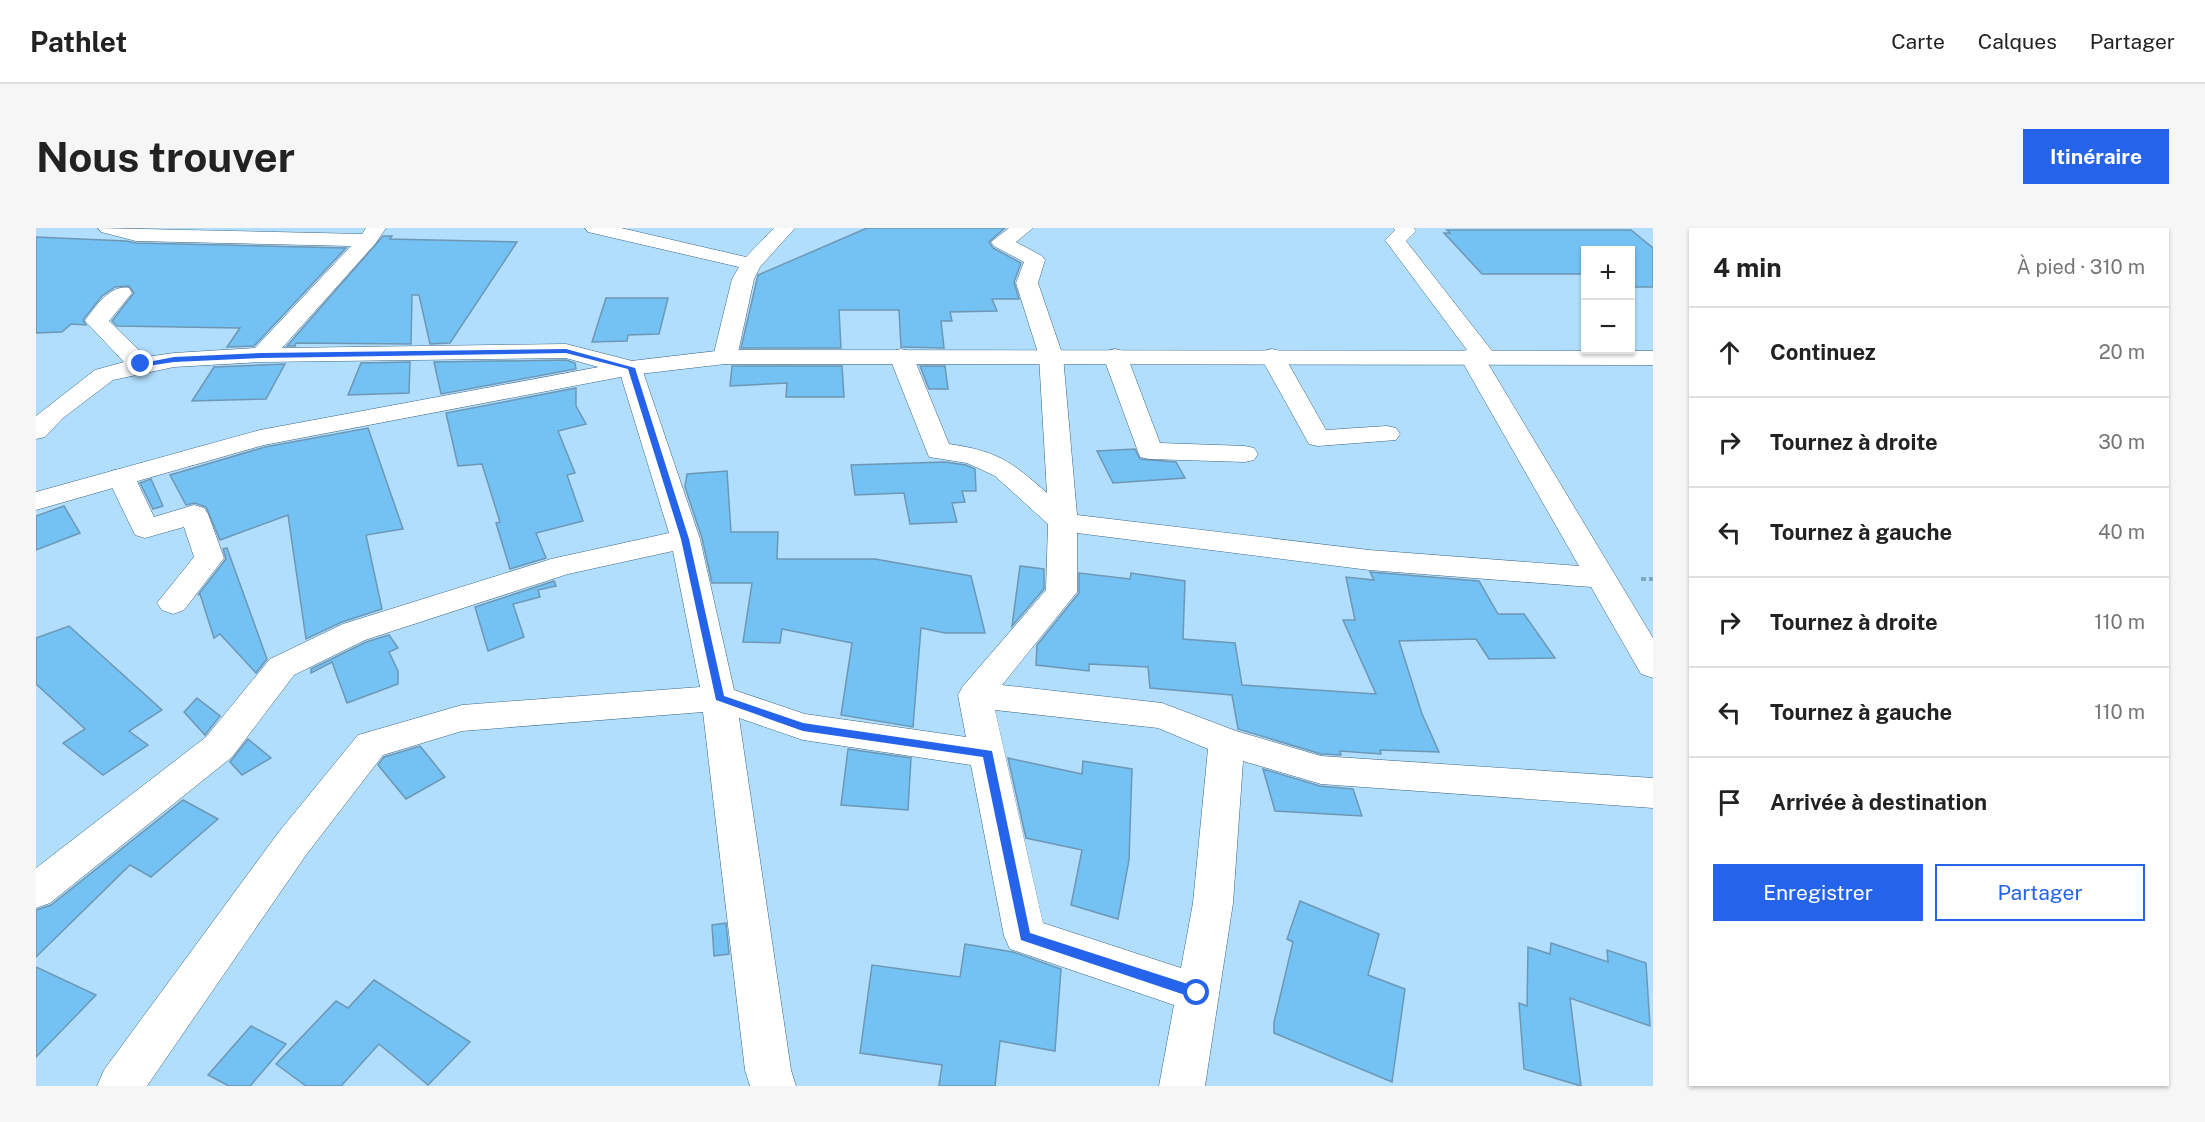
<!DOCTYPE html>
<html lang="fr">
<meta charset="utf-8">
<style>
:root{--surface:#fff;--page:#f6f6f6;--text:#222;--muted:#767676;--line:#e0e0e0;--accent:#2563eb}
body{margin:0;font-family:"Public Sans",sans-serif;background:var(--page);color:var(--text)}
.controls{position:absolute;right:18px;top:18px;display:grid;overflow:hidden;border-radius:0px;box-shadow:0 2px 4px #0004}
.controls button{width:54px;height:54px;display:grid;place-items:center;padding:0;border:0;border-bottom:2px solid var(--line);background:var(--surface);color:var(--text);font:30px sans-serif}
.stop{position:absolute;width:18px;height:18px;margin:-14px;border:4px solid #2563eb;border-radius:50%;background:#fff}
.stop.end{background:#2563eb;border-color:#fff;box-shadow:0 2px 6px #0008}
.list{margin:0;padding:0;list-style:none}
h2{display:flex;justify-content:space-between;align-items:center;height:78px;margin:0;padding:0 24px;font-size:26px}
h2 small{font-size:20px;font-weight:400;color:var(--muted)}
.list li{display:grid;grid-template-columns:39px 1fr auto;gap:18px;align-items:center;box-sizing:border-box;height:90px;padding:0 24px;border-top:2px solid var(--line)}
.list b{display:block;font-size:22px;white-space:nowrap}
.list em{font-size:20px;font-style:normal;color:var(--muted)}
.actions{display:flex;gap:12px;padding:18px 24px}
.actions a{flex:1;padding:14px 0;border:2px solid var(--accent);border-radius:0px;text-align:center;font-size:21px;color:var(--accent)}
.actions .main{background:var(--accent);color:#fff}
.icon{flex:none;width:33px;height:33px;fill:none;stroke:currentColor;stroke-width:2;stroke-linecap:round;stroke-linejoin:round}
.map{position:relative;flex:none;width:1617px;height:858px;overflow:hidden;border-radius:0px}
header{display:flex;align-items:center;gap:36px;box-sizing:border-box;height:84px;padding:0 30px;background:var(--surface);border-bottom:2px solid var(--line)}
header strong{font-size:28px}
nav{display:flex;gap:33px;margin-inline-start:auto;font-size:21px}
.intro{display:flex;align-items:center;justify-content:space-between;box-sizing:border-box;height:144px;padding:0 36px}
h1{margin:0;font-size:42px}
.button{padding:15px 27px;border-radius:0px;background:var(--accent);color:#fff;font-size:21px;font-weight:700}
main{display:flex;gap:36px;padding:0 36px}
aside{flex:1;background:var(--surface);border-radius:0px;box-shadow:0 2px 4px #0004}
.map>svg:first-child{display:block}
.building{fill:#74c1f3;stroke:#6d97b4;stroke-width:1.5}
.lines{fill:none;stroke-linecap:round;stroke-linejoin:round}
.minor-casing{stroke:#3c6580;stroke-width:1}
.major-casing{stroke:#3c6580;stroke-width:1}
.path{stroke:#82a6bf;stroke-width:4;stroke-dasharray:5 3;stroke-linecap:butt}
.minor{fill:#fff;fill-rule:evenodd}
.major{fill:#fff;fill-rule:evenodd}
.route{fill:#2563eb}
</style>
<header>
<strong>Pathlet</strong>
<nav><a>Carte</a><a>Calques</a><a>Partager</a></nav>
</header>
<div class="intro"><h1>Nous trouver</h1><a class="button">Itinéraire</a></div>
<main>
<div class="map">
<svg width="1617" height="858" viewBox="0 0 1617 858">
<rect width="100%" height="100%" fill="#b1defd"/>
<g class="building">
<path d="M 831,0 L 969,0 L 953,14 L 957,20 L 985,35 L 978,54 L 983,71 L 956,71 L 961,83 L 914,84 L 916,93 L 905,93 L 908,120 L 865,119 L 863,82 L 803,82 L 805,120 L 705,120 L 722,47 Z"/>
<path d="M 1411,2 L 1595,2 L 1617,20 L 1617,59 L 1594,59 L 1594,22 L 1550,22 L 1550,46 L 1446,46 L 1408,5 L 1414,5 Z"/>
<path d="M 347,8 L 356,8 L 354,11 L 481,14 L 414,115 L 394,116 L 383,67 L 376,67 L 375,116 L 260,115 L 259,118 L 251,118 Z"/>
<path d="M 0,9 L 90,13 L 100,15 L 310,20 L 218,118 L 191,119 L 204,100 L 81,98 L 76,93 L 98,65 L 93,58 L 79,59 L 66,68 L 47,92 L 50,97 L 35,96 L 26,104 L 0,105 Z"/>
<path d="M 570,70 L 632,70 L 623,106 L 592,107 L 591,113 L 556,114 Z"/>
<path d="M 530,132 L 539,135 L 540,141 L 405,166 L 398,134 Z"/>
<path d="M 374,134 L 373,165 L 312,167 L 325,135 Z"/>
<path d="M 249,136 L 230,171 L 156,173 L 178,139 Z"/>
<path d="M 696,138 L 806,138 L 808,169 L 750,169 L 751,155 L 694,158 Z"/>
<path d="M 884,138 L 909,138 L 912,161 L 893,161 Z"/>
<path d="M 540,160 L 540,178 L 550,196 L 522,203 L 539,245 L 531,247 L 547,293 L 500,305 L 510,330 L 474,341 L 460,295 L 464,294 L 446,236 L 422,238 L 410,185 Z"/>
<path d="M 332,200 L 367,301 L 330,307 L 346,381 L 306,394 L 270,411 L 252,287 L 184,312 L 170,279 L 159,275 L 150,277 L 134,247 L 229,219 Z"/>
<path d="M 1099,221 L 1104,231 L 1140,234 L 1149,250 L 1077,255 L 1061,223 Z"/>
<path d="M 909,234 L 930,237 L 939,241 L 940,263 L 926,263 L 929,274 L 916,275 L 921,294 L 874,296 L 868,265 L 819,267 L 815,237 Z"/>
<path d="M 691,243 L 695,304 L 742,304 L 741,331 L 839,331 L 935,348 L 949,405 L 909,405 L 885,400 L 877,499 L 805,487 L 816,415 L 746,401 L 744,415 L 707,414 L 716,355 L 676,355 L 666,310 L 649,259 L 651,246 Z"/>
<path d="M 115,251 L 127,278 L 117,281 L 104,255 Z"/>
<path d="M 28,278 L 44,305 L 0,322 L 0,288 Z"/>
<path d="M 191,320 L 231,431 L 220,445 L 184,406 L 178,410 L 164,366 L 162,367 L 190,331 L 187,321 Z"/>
<path d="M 984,338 L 1008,341 L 1008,361 L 976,398 Z"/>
<path d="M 1334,344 L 1443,353 L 1462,386 L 1488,386 L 1519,430 L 1453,431 L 1440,411 L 1363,413 L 1386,486 L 1403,524 L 1344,522 L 1345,526 L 1304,523 L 1305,527 L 1285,526 L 1202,501 L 1196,467 L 1114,460 L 1112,439 L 1053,436 L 1053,443 L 1000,437 L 1001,417 L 1043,365 L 1043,345 L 1094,351 L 1095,345 L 1149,353 L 1147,411 L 1199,415 L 1206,457 L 1340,466 L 1307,392 L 1319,392 L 1310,349 L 1338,352 Z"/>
<path d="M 518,353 L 520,358 L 502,362 L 504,369 L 477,376 L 488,409 L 452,423 L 439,379 Z"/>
<path d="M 33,398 L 126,482 L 93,503 L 112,517 L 67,547 L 27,515 L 49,501 L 0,456 L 0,410 Z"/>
<path d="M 353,407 L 362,420 L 353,424 L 362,443 L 362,456 L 311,475 L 296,434 L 275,445 L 275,441 L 330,414 Z"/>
<path d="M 161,470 L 184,488 L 169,507 L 148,484 Z"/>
<path d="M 212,511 L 235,530 L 206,547 L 194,534 Z"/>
<path d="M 384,518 L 409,549 L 370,571 L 342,537 L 348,529 Z"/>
<path d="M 812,521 L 875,530 L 872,582 L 805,577 Z"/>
<path d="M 972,530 L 1046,546 L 1047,533 L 1096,541 L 1093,632 L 1082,691 L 1035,677 L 1046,622 L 990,610 Z"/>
<path d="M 1227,541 L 1284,558 L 1317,561 L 1326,588 L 1239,583 Z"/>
<path d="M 147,572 L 182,591 L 115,649 L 94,637 L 0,729 L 0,682 L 15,677 Z"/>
<path d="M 1264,673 L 1343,706 L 1332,747 L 1369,761 L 1356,854 L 1238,805 L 1238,794 L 1257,714 L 1251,711 Z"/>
<path d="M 690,695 L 693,726 L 678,728 L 676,697 Z"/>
<path d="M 1515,715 L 1572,734 L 1571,722 L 1610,735 L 1614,798 L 1534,770 L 1545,858 L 1488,841 L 1483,775 L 1491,778 L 1492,719 L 1514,726 Z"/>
<path d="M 929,716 L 977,724 L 1025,741 L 1019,823 L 964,813 L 959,858 L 903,858 L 906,837 L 824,825 L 836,737 L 924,749 Z"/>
<path d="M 0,739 L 60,767 L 0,829 Z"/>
<path d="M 338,752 L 434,814 L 392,857 L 343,816 L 305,858 L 270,858 L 240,836 L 300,773 L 312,780 Z"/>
<path d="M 215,798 L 250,816 L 214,858 L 193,858 L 172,847 Z"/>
</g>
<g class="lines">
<g class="minor-casing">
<g id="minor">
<path d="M 62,0 L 326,6 L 330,0 L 350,0 L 339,16 L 246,120 L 530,116 L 604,135 L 664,311 L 698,462 L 769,486 L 930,509 L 922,467 L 927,458 L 1010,362 L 1012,296 L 959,248 L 931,235 L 893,229 L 853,128 L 857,123 L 865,121 L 873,123 L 877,128 L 913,216 C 961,223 975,233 1011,265 L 1003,128 L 980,55 L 988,34 L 958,18 L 955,14 L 973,0 L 997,0 L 980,14 L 1006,28 L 1009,32 L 1002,55 L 1027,128 L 1041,287 L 1333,322 L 1543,338 L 1423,128 L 1427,123 L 1431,122 L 1349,12 L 1359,2 L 1357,0 L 1378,0 L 1380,3 L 1370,13 L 1460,128 L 1456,133 L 1451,134 L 1617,410 L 1617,450 L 1605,446 L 1555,359 L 1333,342 L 1041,305 L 1041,364 L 966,457 L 1126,475 L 1200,503 L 1285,528 L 1617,550 L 1617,580 L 1285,556 L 1207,533 L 1197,675 L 1169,858 L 1123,858 L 1138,777 L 974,721 L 968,708 L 935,537 L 767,512 L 703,490 L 755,842 L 760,858 L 714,858 L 709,842 L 667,484 L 426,503 L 347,527 L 270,627 L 111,858 L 61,858 L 68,842 L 242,605 L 322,507 L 426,477 L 664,459 L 637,323 L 532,346 L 329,412 L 258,447 L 196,529 L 14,675 L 0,680 L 0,640 L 170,509 L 234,431 L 307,396 L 515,331 L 633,305 L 584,145 L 530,130 L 226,134 L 138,139 L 77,152 L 27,190 L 9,209 L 0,211 L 0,188 L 59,142 L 88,134 L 49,93 C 59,79 74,56 93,60 L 96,65 L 73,93 L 110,129 L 138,125 L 219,120 L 315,18 L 100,13 L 65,4 ZM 959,482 L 1122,500 L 1172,521 L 1157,675 L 1145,740 L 1007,695 Z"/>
<path d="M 549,0 L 585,0 L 710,29 L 738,0 L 759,0 L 724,39 L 718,51 L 701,129 L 697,134 L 689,136 L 681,134 L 677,129 L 696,51 L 703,39 L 552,4 Z"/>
<path d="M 1079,121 L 1087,123 L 1091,128 L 1124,215 L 1209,218 L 1218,220 L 1222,226 L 1218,232 L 1209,234 L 1113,231 L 1104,229 L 1067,128 L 1071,123 Z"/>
<path d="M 1236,121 L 1244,123 L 1248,128 L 1290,202 L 1351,198 L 1360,200 L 1364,206 L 1360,212 L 1282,218 L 1273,216 L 1224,128 L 1228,123 Z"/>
<path d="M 85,241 L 95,243 L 99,249 L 118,289 L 158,277 L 168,280 L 172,286 L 188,330 L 148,382 L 137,386 L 126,382 L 121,375 L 158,329 L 148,299 L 109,310 L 99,307 L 71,249 L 75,243 Z"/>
</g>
</g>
<g class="major-casing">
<path id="major" d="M 689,122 L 1617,123 L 1617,137 L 689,136 L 595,147 L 228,217 L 0,282 L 0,264 L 224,202 L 595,133 Z"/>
</g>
<path class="path" d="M 1605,351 L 1617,351"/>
<use href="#minor" class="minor"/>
<use href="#major" class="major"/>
</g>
<path class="route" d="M 530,121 L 599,140 L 653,311 L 688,468 L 767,495 L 956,523 L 994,705 L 1161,759 L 1166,761 L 1168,765 L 1166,769 L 1161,771 L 985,712 L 947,529 L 767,503 L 680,472 L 645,311 L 592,141 L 530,125 L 226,130 L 138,134 L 105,139 L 102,136 L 138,129 L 226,125 Z"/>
</svg>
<div class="controls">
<button>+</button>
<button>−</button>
</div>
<div class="stop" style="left:1161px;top:765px"></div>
<div class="stop end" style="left:105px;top:136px"></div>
</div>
<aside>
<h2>4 min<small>À pied · 310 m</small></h2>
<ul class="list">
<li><svg class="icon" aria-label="ahead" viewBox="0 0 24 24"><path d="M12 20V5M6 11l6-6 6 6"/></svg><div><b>Continuez</b></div><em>20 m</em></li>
<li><svg class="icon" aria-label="right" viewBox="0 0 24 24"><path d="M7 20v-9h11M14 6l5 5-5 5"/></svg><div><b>Tournez à droite</b></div><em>30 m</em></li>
<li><svg class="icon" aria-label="left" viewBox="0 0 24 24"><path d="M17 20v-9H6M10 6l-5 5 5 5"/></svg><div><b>Tournez à gauche</b></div><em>40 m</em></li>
<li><svg class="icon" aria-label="right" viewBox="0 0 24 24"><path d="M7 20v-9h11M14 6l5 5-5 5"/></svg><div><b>Tournez à droite</b></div><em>110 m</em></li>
<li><svg class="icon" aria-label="left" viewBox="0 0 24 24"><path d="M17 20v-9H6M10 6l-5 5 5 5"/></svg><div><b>Tournez à gauche</b></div><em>110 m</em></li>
<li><svg class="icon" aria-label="arrive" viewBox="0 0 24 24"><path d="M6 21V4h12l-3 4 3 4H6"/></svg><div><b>Arrivée à destination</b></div></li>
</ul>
<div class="actions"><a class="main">Enregistrer</a><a>Partager</a></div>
</aside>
</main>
